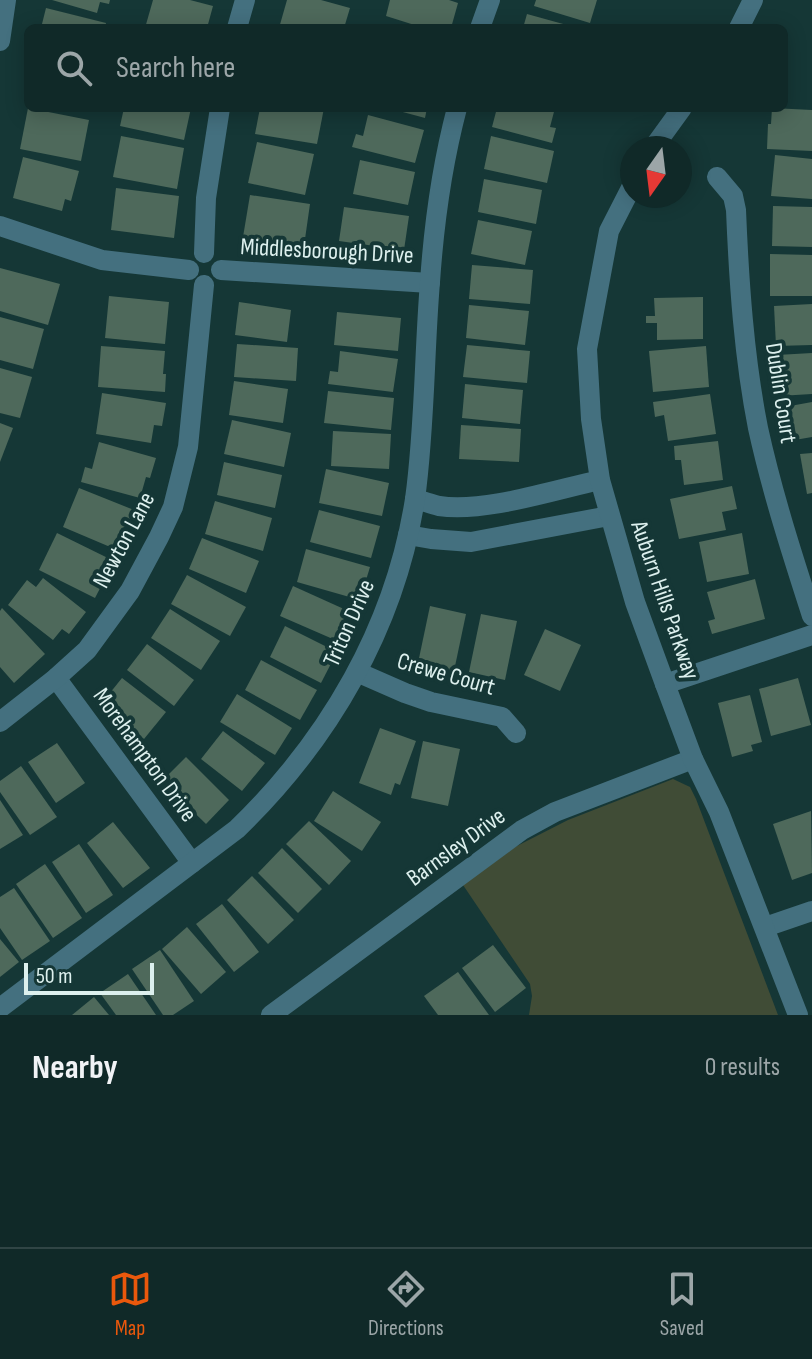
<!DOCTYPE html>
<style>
:root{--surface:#102928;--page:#1e3534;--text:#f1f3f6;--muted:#9ca6a8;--line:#304545;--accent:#ea580c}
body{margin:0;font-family:"Sofia Sans Condensed",sans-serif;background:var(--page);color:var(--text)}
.compass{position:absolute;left:620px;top:136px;width:72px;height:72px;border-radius:50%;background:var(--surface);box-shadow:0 4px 20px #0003;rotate:194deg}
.scale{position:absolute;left:24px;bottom:20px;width:130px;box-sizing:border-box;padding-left:8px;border:4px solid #ddf0ee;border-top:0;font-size:22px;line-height:28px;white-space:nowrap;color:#ddf0ee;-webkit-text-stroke:6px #153736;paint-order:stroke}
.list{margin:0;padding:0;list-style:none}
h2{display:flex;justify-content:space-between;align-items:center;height:104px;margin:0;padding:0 32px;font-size:34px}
h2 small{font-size:26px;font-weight:400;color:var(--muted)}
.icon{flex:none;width:44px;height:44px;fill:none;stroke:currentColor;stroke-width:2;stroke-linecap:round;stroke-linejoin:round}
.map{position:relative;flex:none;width:812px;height:1015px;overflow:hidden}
.search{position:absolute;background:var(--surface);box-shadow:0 4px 20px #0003;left:24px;right:24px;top:24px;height:88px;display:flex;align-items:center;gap:20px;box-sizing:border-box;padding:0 28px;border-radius:12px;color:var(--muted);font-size:30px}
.sheet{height:232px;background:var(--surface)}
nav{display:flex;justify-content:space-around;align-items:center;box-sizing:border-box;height:112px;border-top:2px solid var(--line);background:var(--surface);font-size:22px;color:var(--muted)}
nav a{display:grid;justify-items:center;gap:4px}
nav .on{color:var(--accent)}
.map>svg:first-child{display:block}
.green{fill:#404c36}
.building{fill:#4e695b}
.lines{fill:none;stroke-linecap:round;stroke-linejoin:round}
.minor{stroke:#44707f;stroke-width:20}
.tertiary{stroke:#44707f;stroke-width:20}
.labels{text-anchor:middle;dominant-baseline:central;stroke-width:8;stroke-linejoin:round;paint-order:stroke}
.street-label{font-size:24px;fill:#ddf0ee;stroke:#153736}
</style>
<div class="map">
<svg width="812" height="1015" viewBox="0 0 812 1015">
<rect width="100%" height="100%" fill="#153736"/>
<path class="green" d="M 673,779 L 690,787 L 696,799 L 778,1015 L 529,1015 L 532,996 L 530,984 L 463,885 L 515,847 L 568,820 Z"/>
<g class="building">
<path d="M 52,0 L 110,0 L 109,4 L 100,2 L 97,13 Z"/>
<path d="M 153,0 L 190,0 L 213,6 L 207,28 L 145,28 Z"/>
<path d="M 287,0 L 321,0 L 350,8 L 344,28 L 279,28 Z"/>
<path d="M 390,0 L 449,0 L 458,3 L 451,28 L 424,28 L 386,16 Z"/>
<path d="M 536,0 L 597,0 L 590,23 L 534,6 Z"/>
<path d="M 46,8 L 106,23 L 105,28 L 41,28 Z"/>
<path d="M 527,14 L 574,27 L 573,28 L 523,28 Z"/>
<path d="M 28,108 L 89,120 L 81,161 L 20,149 Z"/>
<path d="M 124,108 L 191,108 L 184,140 L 120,126 Z"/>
<path d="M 260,108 L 324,108 L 317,144 L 255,134 Z"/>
<path d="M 388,108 L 427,108 L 425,118 Z"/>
<path d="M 497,108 L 555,108 L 550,127 L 556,128 L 552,143 L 492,127 Z"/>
<path d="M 772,108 L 812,110 L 812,151 L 767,149 L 768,124 L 771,124 Z"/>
<path d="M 368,115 L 424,130 L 415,163 L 352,147 L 356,134 L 363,136 Z"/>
<path d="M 121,136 L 184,148 L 177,189 L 113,177 Z"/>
<path d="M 491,136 L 554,151 L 547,183 L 484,169 Z"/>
<path d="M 257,142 L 314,154 L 305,195 L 248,183 Z"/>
<path d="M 775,155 L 812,159 L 812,199 L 771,196 Z"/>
<path d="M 23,157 L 79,171 L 71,201 L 65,199 L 62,211 L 13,198 Z"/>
<path d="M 360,160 L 415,172 L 408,205 L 353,194 Z"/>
<path d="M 484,179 L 542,190 L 536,224 L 478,212 Z"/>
<path d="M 116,188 L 179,196 L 174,238 L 111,230 Z"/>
<path d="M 250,195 L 310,204 L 304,246 L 243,237 Z"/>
<path d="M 773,206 L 812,207 L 812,247 L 772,246 Z"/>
<path d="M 344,207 L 409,216 L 404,250 L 339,241 Z"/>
<path d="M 478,220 L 532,231 L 525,265 L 471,254 Z"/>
<path d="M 770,254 L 812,255 L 812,296 L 770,296 Z"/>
<path d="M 472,265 L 533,270 L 530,304 L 469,299 Z"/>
<path d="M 0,268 L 60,284 L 48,325 L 0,311 Z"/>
<path d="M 109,296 L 169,302 L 165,344 L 105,338 Z"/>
<path d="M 703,297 L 703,339 L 657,340 L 657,323 L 646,323 L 646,316 L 655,316 L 654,298 Z"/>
<path d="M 239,302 L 291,310 L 287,342 L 235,335 Z"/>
<path d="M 812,304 L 812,345 L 776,346 L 774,306 Z"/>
<path d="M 469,305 L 529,311 L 525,345 L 466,338 Z"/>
<path d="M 337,312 L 401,318 L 398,351 L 334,345 Z"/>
<path d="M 0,317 L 44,329 L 33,369 L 0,360 Z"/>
<path d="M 237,344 L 298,348 L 296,381 L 234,377 Z"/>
<path d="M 467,345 L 530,351 L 527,383 L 463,377 Z"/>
<path d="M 101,346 L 165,351 L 163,374 L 166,374 L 165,392 L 98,387 Z"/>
<path d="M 706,346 L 709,387 L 653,392 L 649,351 Z"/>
<path d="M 340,351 L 398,359 L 393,392 L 328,384 L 330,371 L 338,372 Z"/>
<path d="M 812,353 L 812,394 L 779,396 L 777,355 Z"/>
<path d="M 0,368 L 32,377 L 20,418 L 0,413 Z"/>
<path d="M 234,381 L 288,389 L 283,423 L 229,415 Z"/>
<path d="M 465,384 L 523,390 L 520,424 L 462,418 Z"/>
<path d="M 328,391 L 394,398 L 391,430 L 324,423 Z"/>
<path d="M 102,393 L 166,403 L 162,426 L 154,425 L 151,443 L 96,434 Z"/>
<path d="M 710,394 L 716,434 L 668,441 L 664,415 L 655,417 L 653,402 Z"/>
<path d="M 812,402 L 812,437 L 789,441 L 786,421 L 793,420 L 790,406 Z"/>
<path d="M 232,420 L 291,433 L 284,467 L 224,454 Z"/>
<path d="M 0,423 L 13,428 L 0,462 Z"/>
<path d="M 461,425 L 521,429 L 519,462 L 459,459 Z"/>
<path d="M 333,431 L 391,434 L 389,469 L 331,466 Z"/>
<path d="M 718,441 L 723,480 L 684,485 L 681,460 L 675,460 L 674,446 Z"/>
<path d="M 99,442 L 156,458 L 150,478 L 146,477 L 140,498 L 81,482 L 85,467 L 92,469 Z"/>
<path d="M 812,453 L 812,493 L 807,494 L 800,454 Z"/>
<path d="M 224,462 L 282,475 L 275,508 L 217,495 Z"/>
<path d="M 326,469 L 389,483 L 382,516 L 319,503 Z"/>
<path d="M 732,486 L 737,509 L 722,512 L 726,530 L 679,539 L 670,499 Z"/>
<path d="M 79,488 L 139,512 L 122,552 L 63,527 Z"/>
<path d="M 215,501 L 272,518 L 263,551 L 205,534 Z"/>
<path d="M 319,510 L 380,526 L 371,558 L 310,542 Z"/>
<path d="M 57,533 L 114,561 L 95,598 L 39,570 Z"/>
<path d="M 742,533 L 749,574 L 707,582 L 699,542 Z"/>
<path d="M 202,538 L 259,561 L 246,593 L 189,569 Z"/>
<path d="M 306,549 L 370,567 L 360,600 L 297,582 Z"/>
<path d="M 187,575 L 246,607 L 230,636 L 171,604 Z"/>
<path d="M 43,578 L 86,612 L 69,634 L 62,629 L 53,640 L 8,605 L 27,580 L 36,587 Z"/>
<path d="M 755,579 L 765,619 L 712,634 L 708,621 L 715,619 L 707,592 Z"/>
<path d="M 293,586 L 355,614 L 342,643 L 280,616 Z"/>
<path d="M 430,606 L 466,614 L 454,671 L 418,663 Z"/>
<path d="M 2,608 L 45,654 L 14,683 L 0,667 L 0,611 Z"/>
<path d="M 170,609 L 220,641 L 201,670 L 151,638 Z"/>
<path d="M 481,614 L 517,621 L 505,680 L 469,672 Z"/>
<path d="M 285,626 L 337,652 L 321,683 L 270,657 Z"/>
<path d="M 545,629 L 581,645 L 560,691 L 524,675 Z"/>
<path d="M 147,644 L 194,680 L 174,706 L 127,670 Z"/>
<path d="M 261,660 L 317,690 L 300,720 L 245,690 Z"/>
<path d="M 122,678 L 166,712 L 144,739 L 101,704 Z"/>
<path d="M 798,678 L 811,725 L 771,736 L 759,689 Z"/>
<path d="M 237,694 L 292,728 L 275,755 L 220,722 Z"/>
<path d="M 750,695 L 762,742 L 751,745 L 753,751 L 732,757 L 718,703 Z"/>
<path d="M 380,728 L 416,741 L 400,785 L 395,783 L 391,795 L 359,783 Z"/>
<path d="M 223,731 L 265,763 L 242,791 L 201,759 Z"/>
<path d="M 423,741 L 460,749 L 448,806 L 411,798 Z"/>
<path d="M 57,743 L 85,783 L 56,803 L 28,762 Z"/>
<path d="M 186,757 L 229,800 L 206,824 L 162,781 Z"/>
<path d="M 21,766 L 57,817 L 30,835 L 0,792 L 0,781 Z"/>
<path d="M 333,791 L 381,822 L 362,851 L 314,821 Z"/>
<path d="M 0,800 L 23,835 L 0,849 Z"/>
<path d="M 811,811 L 812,873 L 792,880 L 773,824 Z"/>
<path d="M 309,821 L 351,861 L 329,885 L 286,844 Z"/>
<path d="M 113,822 L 150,868 L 123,888 L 87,843 Z"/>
<path d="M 79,844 L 113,895 L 86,913 L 52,862 Z"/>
<path d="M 282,848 L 322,889 L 298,913 L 258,873 Z"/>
<path d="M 45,864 L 82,918 L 53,938 L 16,884 Z"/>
<path d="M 252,876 L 294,920 L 268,944 L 227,900 Z"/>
<path d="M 14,888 L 50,941 L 22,960 L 0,928 L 0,897 Z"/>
<path d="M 222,904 L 259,952 L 234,972 L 196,924 Z"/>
<path d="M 187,927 L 226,972 L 201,994 L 162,949 Z"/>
<path d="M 0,939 L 19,962 L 0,977 Z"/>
<path d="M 493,945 L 526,988 L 495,1012 L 462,968 Z"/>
<path d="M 160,950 L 194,1001 L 173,1015 L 163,1015 L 132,969 Z"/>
<path d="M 458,972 L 489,1015 L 438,1015 L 424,996 Z"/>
<path d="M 128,974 L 156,1015 L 116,1015 L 100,993 Z"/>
<path d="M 94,997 L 109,1015 L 72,1015 Z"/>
</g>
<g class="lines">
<g class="minor">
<path d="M 237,28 L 245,0"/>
<path d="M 480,28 L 490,0"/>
<path d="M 0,41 L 6,0"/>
<path d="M 717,177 L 733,196 L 736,210 C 739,283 744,357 758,428 C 772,492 792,554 812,616"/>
<path d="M 0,226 L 102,260 L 189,270"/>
<path d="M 204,253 L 206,198 L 220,108"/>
<path d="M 221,270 L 430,283"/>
<path d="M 415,499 C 423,501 431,504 439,506 C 484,513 554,490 600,480"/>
<path d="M 408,535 L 431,539 L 471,542 L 609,516"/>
<path d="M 357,672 L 405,693 L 431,702 L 502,717 L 516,733"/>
<path d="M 56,678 L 192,863"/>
<path d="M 665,684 L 812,635"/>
<path d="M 0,722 L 56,678 L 87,650 L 130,591 L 159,537 L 173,507 L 188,447 L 204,285"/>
<path d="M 765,927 L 812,911"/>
<path d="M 0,1008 L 237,829 C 329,740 395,627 415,499 C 425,427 424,354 430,282 C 434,223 442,165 457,108"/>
<path d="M 271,1015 L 522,830 L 555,812 L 693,759"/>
</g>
<g class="tertiary">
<path d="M 739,28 L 753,0"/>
<path d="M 653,148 L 682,108"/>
<path d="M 632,186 L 609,231 L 587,349 L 591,419 L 600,480 L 635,602 L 665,684 L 693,759 L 719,812 L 798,1015"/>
</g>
</g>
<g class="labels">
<g class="street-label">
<text transform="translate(327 251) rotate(3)">Middlesborough Drive</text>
<text transform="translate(781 393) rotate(81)">Dublin Court</text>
<text transform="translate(124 540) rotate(-62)">Newton Lane</text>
<text transform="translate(665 600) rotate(71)">Auburn Hills Parkway</text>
<text transform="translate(349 623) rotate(-66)">Triton Drive</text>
<text transform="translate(446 674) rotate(16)">Crewe Court</text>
<text transform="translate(145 755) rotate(54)">Morehampton Drive</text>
<text transform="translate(456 847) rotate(-36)">Barnsley Drive</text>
</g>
</g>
</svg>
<svg class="compass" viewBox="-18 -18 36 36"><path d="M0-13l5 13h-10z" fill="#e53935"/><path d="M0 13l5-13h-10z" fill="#9ca6a8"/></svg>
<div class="scale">50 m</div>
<div class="search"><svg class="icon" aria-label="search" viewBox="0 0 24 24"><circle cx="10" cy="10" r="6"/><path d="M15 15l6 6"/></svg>Search here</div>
</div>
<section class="sheet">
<h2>Nearby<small>0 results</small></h2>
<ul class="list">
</ul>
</section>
<nav>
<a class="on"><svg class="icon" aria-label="map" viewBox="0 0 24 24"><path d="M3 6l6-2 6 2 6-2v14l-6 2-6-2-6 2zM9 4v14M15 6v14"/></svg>Map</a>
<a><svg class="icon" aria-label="directions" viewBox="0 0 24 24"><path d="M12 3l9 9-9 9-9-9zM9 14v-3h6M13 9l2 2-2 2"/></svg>Directions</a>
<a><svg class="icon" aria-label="saved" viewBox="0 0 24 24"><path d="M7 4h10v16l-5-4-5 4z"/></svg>Saved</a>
</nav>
